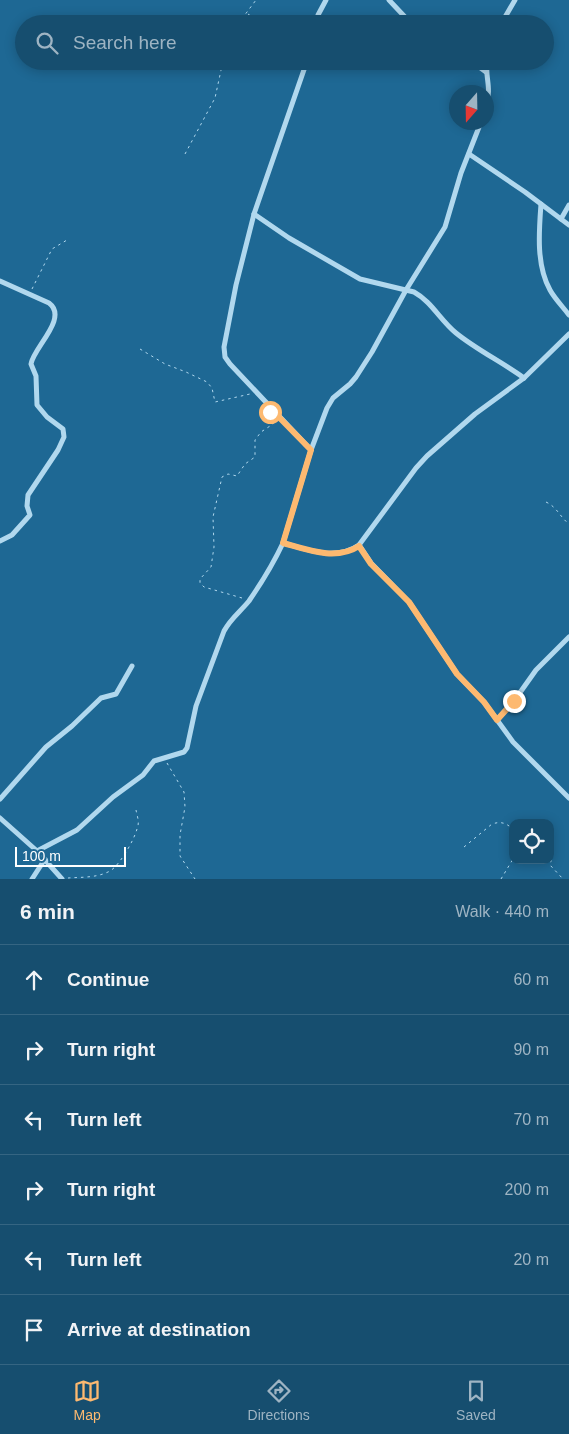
<!DOCTYPE html>
<meta charset="utf-8">
<style>
:root{--surface:#164e6f;--page:#235877;--text:#f1f3f6;--muted:#9eb4c3;--line:#356582;--accent:#fdb970}
body{margin:0;font-family:Arial,sans-serif;background:var(--page);color:var(--text)}
.controls{position:absolute;right:15px;bottom:15px;display:grid;overflow:hidden;border-radius:10px;box-shadow:0 2px 12px #0003}
.controls button{width:45px;height:45px;display:grid;place-items:center;padding:0;border:0;border-bottom:1px solid var(--line);background:var(--surface);color:var(--text);font:25px sans-serif}
.compass{position:absolute;left:449px;top:85px;width:45px;height:45px;border-radius:50%;background:var(--surface);box-shadow:0 2px 12px #0003;rotate:200deg}
.scale{position:absolute;left:15px;bottom:12px;width:111px;box-sizing:border-box;padding-left:5px;border:2px solid #fff;border-top:0;font-size:14px;line-height:18px;white-space:nowrap;color:#fff;-webkit-text-stroke:4px #1e6894;paint-order:stroke}
.stop{position:absolute;width:15px;height:15px;margin:-11px;border:4px solid #fdb970;border-radius:50%;background:#fff}
.stop.end{background:#fdb970;border-color:#fff;box-shadow:0 1px 5px #0008}
.list{margin:0;padding:0;list-style:none}
h2{display:flex;justify-content:space-between;align-items:center;height:65px;margin:0;padding:0 20px;font-size:21px}
h2 small{font-size:16px;font-weight:400;color:var(--muted)}
.list li{display:grid;grid-template-columns:32px 1fr auto;gap:15px;align-items:center;box-sizing:border-box;height:70px;padding:0 20px;border-top:1px solid var(--line)}
.list b{display:block;font-size:19px;white-space:nowrap}
.list em{font-size:16px;font-style:normal;color:var(--muted)}
.icon{flex:none;width:28px;height:28px;fill:none;stroke:currentColor;stroke-width:2;stroke-linecap:round;stroke-linejoin:round}
.map{position:relative;flex:none;width:569px;height:879px;overflow:hidden}
.search{position:absolute;background:var(--surface);box-shadow:0 2px 12px #0003;left:15px;right:15px;top:15px;height:55px;display:flex;align-items:center;gap:12px;box-sizing:border-box;padding:0 18px;border-radius:28px;color:var(--muted);font-size:19px}
.sheet{height:485px;background:var(--surface)}
nav{display:flex;justify-content:space-around;align-items:center;box-sizing:border-box;height:70px;border-top:1px solid var(--line);background:var(--surface);font-size:14px;color:var(--muted)}
nav a{display:grid;justify-items:center;gap:2px}
nav .on{color:var(--accent)}
.map>svg:first-child{display:block}
.lines{fill:none;stroke-linecap:round;stroke-linejoin:round}
.path{stroke:#b1d8ee;stroke-width:1;stroke-dasharray:2.5 4;stroke-linecap:butt}
.minor{stroke:#b1d8ee;stroke-width:5}
.route{stroke:#fdb970;stroke-width:6}
</style>
<div class="map">
<svg width="569" height="879" viewBox="0 0 569 879">
<rect width="100%" height="100%" fill="#1e6894"/>
<g class="lines">
<g class="path">
<path d="M 248,14 L 262,24"/>
<path d="M 238,24 L 256,0"/>
<path d="M 185,154 L 215,98 L 223,61"/>
<path d="M 32,289 L 52,249 L 67,240"/>
<path d="M 140,349 L 165,364 L 186,372 L 207,382 L 212,388 L 215,402 L 250,394"/>
<path d="M 546,502 C 557,507 560,517 569,524"/>
<path d="M 242,598 L 204,587 L 200,583 L 200,579 L 211,567 L 214,547 L 213,517 L 222,477 L 228,474 L 237,476 L 245,464 L 255,457 L 255,440 L 261,432 L 273,424 L 273,420"/>
<path d="M 167,763 L 184,792 L 185,807 L 180,835 L 180,856 L 195,879"/>
<path d="M 464,847 L 492,824 C 501,821 506,823 513,829"/>
<path d="M 550,854 L 552,857 L 550,865 L 563,879"/>
<path d="M 68,878 C 82,877 97,878 110,871 C 120,865 134,840 137,829 C 140,822 137,816 136,810"/>
<path d="M 501,879 L 513,859"/>
</g>
<g class="minor">
<path d="M 389,0 L 405,17 L 416,24"/>
<path d="M 317,24 L 318,15 L 326,0"/>
<path d="M 501,24 L 515,0"/>
<path d="M 307,61 L 254,214 L 236,285 L 224,347 L 225,357 L 230,364 L 311,450"/>
<path d="M 471,61 L 486,72"/>
<path d="M 486,106 C 492,87 485,79 487,61"/>
<path d="M 469,154 L 525,192 L 569,225"/>
<path d="M 541,204 C 539,231 536,265 550,290 C 555,299 563,307 569,315"/>
<path d="M 254,214 L 289,238 L 360,279 L 414,292 C 432,302 440,320 456,333 C 477,350 502,362 524,378"/>
<path d="M 561,219 L 569,205"/>
<path d="M 0,281 L 49,303 C 69,318 33,348 31,364 L 36,376 L 37,405 L 47,417 L 63,429 L 64,437 L 58,450 L 28,495 L 27,506 L 30,515 L 12,535 L 0,541"/>
<path d="M 283,543 C 307,550 336,561 359,545 L 416,468 L 427,456 L 475,414 L 524,378 L 569,334"/>
<path d="M 359,545 L 371,563 L 409,602 L 457,674 L 484,702 L 513,742 L 569,798"/>
<path d="M 497,720 L 514,701 L 536,670 L 569,637"/>
<path d="M 0,799 L 46,747 L 72,726 L 101,698 L 116,694 L 132,666"/>
<path d="M 0,818 L 37,851 L 62,879"/>
<path d="M 37,851 L 77,830 L 113,797 L 143,775 L 154,761 L 184,752 L 187,748 L 196,706 L 224,631 C 231,618 240,612 249,601 C 260,585 275,560 283,543 L 311,450 L 327,408 L 333,398 L 350,384 L 356,377 L 372,352 L 406,290 L 445,227 L 461,173 L 481,122"/>
<path d="M 32,879 L 45,859"/>
</g>
</g>
<g class="lines">
<path class="route" d="M 270,412 L 269,407 L 311,450 L 283,543 C 308,550 336,561 359,546 L 371,564 L 409,602 L 457,674 L 484,702 L 497,720 L 514,701"/>
</g>
</svg>
<div class="controls">
<button><svg class="icon" aria-label="locate" viewBox="0 0 24 24"><circle cx="12" cy="12" r="6"/><path d="M12 2v4M12 18v4M2 12h4M18 12h4"/></svg></button>
</div>
<svg class="compass" viewBox="-18 -18 36 36"><path d="M0-13l5 13h-10z" fill="#e53935"/><path d="M0 13l5-13h-10z" fill="#9eb4c3"/></svg>
<div class="scale">100 m</div>
<div class="stop" style="left:270px;top:412px"></div>
<div class="stop end" style="left:514px;top:701px"></div>
<div class="search"><svg class="icon" aria-label="search" viewBox="0 0 24 24"><circle cx="10" cy="10" r="6"/><path d="M15 15l6 6"/></svg>Search here</div>
</div>
<section class="sheet">
<h2>6 min<small>Walk · 440 m</small></h2>
<ul class="list">
<li><svg class="icon" aria-label="ahead" viewBox="0 0 24 24"><path d="M12 20V5M6 11l6-6 6 6"/></svg><div><b>Continue</b></div><em>60 m</em></li>
<li><svg class="icon" aria-label="right" viewBox="0 0 24 24"><path d="M7 20v-9h11M14 6l5 5-5 5"/></svg><div><b>Turn right</b></div><em>90 m</em></li>
<li><svg class="icon" aria-label="left" viewBox="0 0 24 24"><path d="M17 20v-9H6M10 6l-5 5 5 5"/></svg><div><b>Turn left</b></div><em>70 m</em></li>
<li><svg class="icon" aria-label="right" viewBox="0 0 24 24"><path d="M7 20v-9h11M14 6l5 5-5 5"/></svg><div><b>Turn right</b></div><em>200 m</em></li>
<li><svg class="icon" aria-label="left" viewBox="0 0 24 24"><path d="M17 20v-9H6M10 6l-5 5 5 5"/></svg><div><b>Turn left</b></div><em>20 m</em></li>
<li><svg class="icon" aria-label="arrive" viewBox="0 0 24 24"><path d="M6 21V4h12l-3 4 3 4H6"/></svg><div><b>Arrive at destination</b></div></li>
</ul>
</section>
<nav>
<a class="on"><svg class="icon" aria-label="map" viewBox="0 0 24 24"><path d="M3 6l6-2 6 2 6-2v14l-6 2-6-2-6 2zM9 4v14M15 6v14"/></svg>Map</a>
<a><svg class="icon" aria-label="directions" viewBox="0 0 24 24"><path d="M12 3l9 9-9 9-9-9zM9 14v-3h6M13 9l2 2-2 2"/></svg>Directions</a>
<a><svg class="icon" aria-label="saved" viewBox="0 0 24 24"><path d="M7 4h10v16l-5-4-5 4z"/></svg>Saved</a>
</nav>
